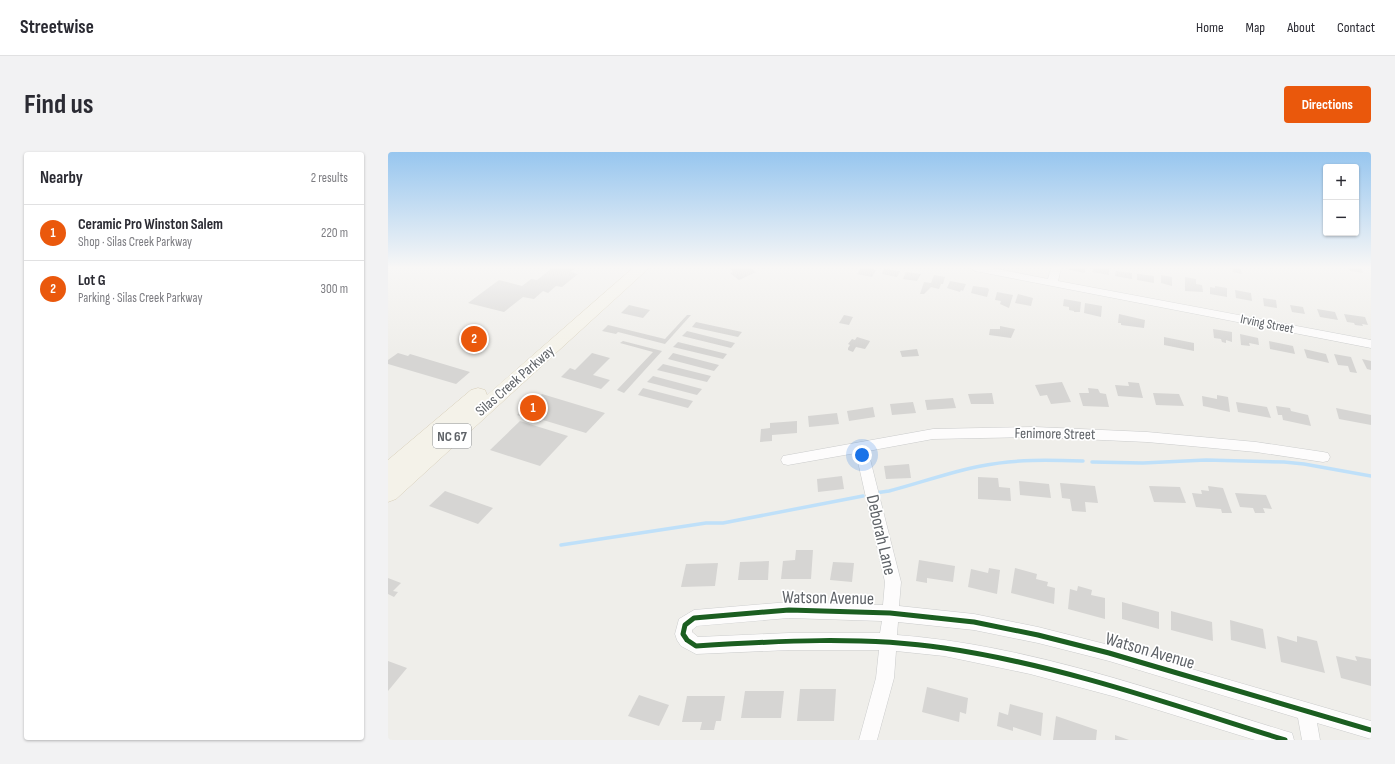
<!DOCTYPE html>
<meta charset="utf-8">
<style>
:root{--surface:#fff;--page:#f2f2f3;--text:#2b2b33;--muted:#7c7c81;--line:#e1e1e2;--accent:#ea580c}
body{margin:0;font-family:"Sofia Sans Condensed",sans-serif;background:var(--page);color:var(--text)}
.controls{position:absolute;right:12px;top:12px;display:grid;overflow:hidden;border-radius:4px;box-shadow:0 1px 3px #0004}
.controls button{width:36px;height:36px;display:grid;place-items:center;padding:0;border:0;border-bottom:1px solid var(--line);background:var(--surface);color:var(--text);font:20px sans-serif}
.you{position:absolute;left:474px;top:303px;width:14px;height:14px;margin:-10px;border:3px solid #fff;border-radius:50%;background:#1a73e8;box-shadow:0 0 0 6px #1a73e833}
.badge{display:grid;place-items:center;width:26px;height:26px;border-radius:50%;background:var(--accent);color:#fff;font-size:13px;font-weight:700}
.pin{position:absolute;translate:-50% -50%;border:2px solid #fff;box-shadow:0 1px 4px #0006}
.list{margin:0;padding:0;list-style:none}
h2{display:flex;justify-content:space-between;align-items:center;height:52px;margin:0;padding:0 16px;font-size:17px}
h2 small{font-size:13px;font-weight:400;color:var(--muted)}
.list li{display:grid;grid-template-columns:26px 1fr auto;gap:12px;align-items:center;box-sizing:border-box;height:56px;padding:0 16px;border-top:1px solid var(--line)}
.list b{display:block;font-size:15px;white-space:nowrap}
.list p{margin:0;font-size:13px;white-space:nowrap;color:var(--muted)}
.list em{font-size:13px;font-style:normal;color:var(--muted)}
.map{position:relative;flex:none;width:983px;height:588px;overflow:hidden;border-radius:4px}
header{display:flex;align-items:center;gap:24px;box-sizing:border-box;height:56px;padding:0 20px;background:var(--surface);border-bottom:1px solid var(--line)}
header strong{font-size:19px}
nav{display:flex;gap:22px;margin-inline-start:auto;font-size:14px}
.intro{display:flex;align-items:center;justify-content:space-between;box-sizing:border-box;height:96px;padding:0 24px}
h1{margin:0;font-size:28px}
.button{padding:10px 18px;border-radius:4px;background:var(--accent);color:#fff;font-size:14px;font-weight:700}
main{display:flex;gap:24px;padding:0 24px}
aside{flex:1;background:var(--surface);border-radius:4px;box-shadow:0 1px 3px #0004}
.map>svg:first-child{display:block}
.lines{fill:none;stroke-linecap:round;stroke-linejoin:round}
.stream{stroke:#bfe0f9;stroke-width:3.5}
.building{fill:#d6d5d3}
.minor-casing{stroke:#cbcccc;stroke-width:1}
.primary-casing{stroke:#d7ceb8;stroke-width:1}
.minor{fill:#fdfcfc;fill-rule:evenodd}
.primary{fill:#f4f2e9;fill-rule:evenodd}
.cycleway-casing{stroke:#fff;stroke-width:8}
.cycleway{stroke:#1b5e20;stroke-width:5}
.labels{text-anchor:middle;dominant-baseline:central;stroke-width:3.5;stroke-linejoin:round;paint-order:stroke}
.far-street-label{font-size:13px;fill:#5f6368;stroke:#fff}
.shield{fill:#fff;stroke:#8f9295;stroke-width:1}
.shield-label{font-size:14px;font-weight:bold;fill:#5f6368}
.street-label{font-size:15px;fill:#5f6368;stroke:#fff}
.near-street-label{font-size:18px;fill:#5f6368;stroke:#fff}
</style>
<header>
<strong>Streetwise</strong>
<nav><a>Home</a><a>Map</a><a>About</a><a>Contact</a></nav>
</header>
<div class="intro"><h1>Find us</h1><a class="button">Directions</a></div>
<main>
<aside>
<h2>Nearby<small>2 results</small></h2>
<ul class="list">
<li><span class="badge">1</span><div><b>Ceramic Pro Winston Salem</b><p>Shop · Silas Creek Parkway</p></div><em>220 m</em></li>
<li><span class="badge">2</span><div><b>Lot G</b><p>Parking · Silas Creek Parkway</p></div><em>300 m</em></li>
</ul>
</aside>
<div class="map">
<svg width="983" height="588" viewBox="0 0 983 588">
<rect width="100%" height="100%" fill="#efeeea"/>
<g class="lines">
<g class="stream">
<path d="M 704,310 L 755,311 L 818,308 L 896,310 L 916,312 L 983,324"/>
<path d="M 487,341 L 501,339 C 532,331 562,320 593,314 C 627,307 661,308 695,309"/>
<path d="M 173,393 L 318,371 L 335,371 L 475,344"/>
</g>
</g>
<g class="building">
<path d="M 164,116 L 181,116 L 186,117 L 183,120 L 190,122 L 174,135 L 168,134 L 160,141 L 155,139 L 146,147 L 135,145 L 116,160 L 80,151 L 111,128 L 134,134 L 143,127 L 149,128 Z"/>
<path d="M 341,116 L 363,116 L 368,120 L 351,128 L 342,121 L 345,120 Z"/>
<path d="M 473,116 L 478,116 L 488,118 L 484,125 L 469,122 Z"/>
<path d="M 682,116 L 697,116 L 697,121 L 681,118 Z"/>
<path d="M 705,116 L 721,116 L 721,123 L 704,120 Z"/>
<path d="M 844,116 L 853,117 L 854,122 L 845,120 Z"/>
<path d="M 961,116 L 973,116 L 975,121 L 962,119 Z"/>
<path d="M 496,117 L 512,119 L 509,125 L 494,122 Z"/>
<path d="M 728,119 L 744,121 L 744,127 L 727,124 Z"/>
<path d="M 518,120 L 533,122 L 529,129 L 515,127 Z"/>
<path d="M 749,122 L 766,124 L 766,131 L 749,128 Z"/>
<path d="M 546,123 L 557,125 L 555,132 L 553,132 L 551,137 L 543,135 L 536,142 L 532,142 L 536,130 L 543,131 Z"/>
<path d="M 773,123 L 784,125 L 784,134 L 773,131 Z"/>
<path d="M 797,125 L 808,127 L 808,132 L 814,133 L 815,140 L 797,139 Z"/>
<path d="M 562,129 L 578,132 L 575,139 L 573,138 L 572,140 L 559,136 Z"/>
<path d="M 585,134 L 600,136 L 601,138 L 599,145 L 583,141 Z"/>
<path d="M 827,134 L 839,136 L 839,145 L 822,142 L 822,135 L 827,136 Z"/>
<path d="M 847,138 L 863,141 L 864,149 L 848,146 Z"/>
<path d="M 609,140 L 625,143 L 621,156 L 612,152 L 613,149 L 607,148 Z"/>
<path d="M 630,142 L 645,146 L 643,154 L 627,151 Z"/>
<path d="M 875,146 L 888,148 L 889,156 L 876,154 Z"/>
<path d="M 676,147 L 693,150 L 692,160 L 686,160 L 686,159 L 681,158 L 681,155 L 675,154 Z"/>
<path d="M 697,151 L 714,154 L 713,165 L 696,161 Z"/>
<path d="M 241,153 L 262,158 L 255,166 L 233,161 Z"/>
<path d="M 902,153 L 915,155 L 917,162 L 904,160 Z"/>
<path d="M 929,157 L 947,160 L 950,168 L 932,165 Z"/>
<path d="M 731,162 L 757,168 L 756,176 L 733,173 L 733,171 L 730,171 Z"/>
<path d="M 956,162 L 977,165 L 980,173 L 974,172 L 975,174 L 967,173 L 966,171 L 959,170 Z"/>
<path d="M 299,163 L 303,163 L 277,192 L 230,180 L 228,182 L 214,179 L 220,173 L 277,187 Z"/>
<path d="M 456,163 L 465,165 L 461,173 L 451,171 Z"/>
<path d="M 308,170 L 354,180 L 350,185 L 304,175 Z"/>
<path d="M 612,174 L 627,177 L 623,186 L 601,183 L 602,177 L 612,177 Z"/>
<path d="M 825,177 L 844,180 L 844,190 L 838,188 L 838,191 L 834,190 L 833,187 L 826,186 Z"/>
<path d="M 299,179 L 347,191 L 343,196 L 294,184 Z"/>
<path d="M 852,182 L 870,186 L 871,193 L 861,191 L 862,194 L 853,193 Z"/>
<path d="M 469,185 L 482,189 L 481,191 L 477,197 L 468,195 L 465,200 L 460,198 L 460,196 L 462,193 L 460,192 L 464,187 L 467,188 Z"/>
<path d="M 776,185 L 806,191 L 806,199 L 776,193 Z"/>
<path d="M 235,189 L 274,199 L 236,241 L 229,238 L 265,200 L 232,191 Z"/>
<path d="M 881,189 L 905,194 L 907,202 L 882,197 Z"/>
<path d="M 290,190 L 339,202 L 335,207 L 285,195 Z"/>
<path d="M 529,197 L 531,204 L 514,205 L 512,199 Z"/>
<path d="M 916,197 L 938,202 L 941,211 L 919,206 Z"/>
<path d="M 10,201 L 20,204 L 22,202 L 82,220 L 68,232 L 0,212 L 0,208 Z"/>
<path d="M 204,201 L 222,206 L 205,223 L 222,228 L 213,237 L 173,225 L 182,216 L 187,218 Z"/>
<path d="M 285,201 L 331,213 L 326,219 L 280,207 Z"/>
<path d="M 946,202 L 963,205 L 969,221 L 962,220 L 960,214 L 950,213 Z"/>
<path d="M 974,207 L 983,209 L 983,218 L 979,217 Z"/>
<path d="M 275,212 L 323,224 L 319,230 L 269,218 Z"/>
<path d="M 265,224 L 314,237 L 309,243 L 259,230 Z"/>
<path d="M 674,230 L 683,250 L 663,252 L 659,243 L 652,244 L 647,233 Z"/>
<path d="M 740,230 L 751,231 L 755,246 L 730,244 L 727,233 L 741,234 Z"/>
<path d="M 255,236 L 305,249 L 300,256 L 250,243 Z"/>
<path d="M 700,236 L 710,237 L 712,241 L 718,242 L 721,255 L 695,254 L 691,241 L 701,241 Z"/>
<path d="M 604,241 L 606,252 L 583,252 L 580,242 Z"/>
<path d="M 765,241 L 791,242 L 796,254 L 768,253 Z"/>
<path d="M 154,242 L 217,261 L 198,281 L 155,268 L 152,270 L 129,263 Z"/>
<path d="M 829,243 L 840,245 L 842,260 L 815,254 L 814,244 L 829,247 Z"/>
<path d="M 565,246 L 568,256 L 539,258 L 537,248 Z"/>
<path d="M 525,250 L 528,261 L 504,263 L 502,252 Z"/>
<path d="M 848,250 L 879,255 L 883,266 L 850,260 Z"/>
<path d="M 888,254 L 902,256 L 903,259 L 920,263 L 923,274 L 895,268 L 894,263 L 890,263 Z"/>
<path d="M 485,255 L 487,265 L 461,269 L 459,259 Z"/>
<path d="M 948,256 L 983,263 L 983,273 L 951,267 Z"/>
<path d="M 449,261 L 451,272 L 421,275 L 420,264 Z"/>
<path d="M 132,269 L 180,284 L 152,314 L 102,298 Z"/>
<path d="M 409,269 L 409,281 L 384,283 L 384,289 L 372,290 L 373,277 L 382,276 L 382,271 Z"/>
<path d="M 521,312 L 523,326 L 498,327 L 496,314 Z"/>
<path d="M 454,324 L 456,337 L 430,340 L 429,327 Z"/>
<path d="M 590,325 L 610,326 L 611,335 L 622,336 L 623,349 L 590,347 Z"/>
<path d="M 631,329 L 661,332 L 663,346 L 632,343 Z"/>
<path d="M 672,331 L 707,334 L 710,351 L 697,350 L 698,360 L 684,359 L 682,347 L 674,346 Z"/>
<path d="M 761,334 L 792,335 L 798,351 L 766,350 Z"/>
<path d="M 820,334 L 835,336 L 844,361 L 834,361 L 833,357 L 808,355 L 804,341 L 814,342 L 813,338 L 821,339 Z"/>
<path d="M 57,339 L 105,356 L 90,372 L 41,354 Z"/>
<path d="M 847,341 L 878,343 L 884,357 L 875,356 L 877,361 L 867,361 L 865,356 L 852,355 Z"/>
<path d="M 408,398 L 425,398 L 423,427 L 393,427 L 395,409 L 407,408 Z"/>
<path d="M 531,408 L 567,414 L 565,430 L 539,426 L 539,431 L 528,429 Z"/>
<path d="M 381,409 L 380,428 L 350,428 L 352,410 Z"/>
<path d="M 445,410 L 466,411 L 464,430 L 442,428 Z"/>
<path d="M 330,411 L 327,434 L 293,435 L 298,412 Z"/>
<path d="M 601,416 L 612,418 L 609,442 L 580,435 L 583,417 L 600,421 Z"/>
<path d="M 627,416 L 649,422 L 648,427 L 660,430 L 659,434 L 667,436 L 666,452 L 623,441 Z"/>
<path d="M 0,426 L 13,431 L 5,439 L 10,440 L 6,445 L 0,442 Z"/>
<path d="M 690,434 L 704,438 L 703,443 L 717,446 L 717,467 L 680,457 L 682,437 L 689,439 Z"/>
<path d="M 734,450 L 771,460 L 771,477 L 734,467 Z"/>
<path d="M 783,459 L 824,470 L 825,489 L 783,478 Z"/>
<path d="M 842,468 L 875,477 L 878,497 L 843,488 Z"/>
<path d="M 889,484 L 909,490 L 909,484 L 929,489 L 937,521 L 893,510 Z"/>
<path d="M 948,504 L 969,509 L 967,504 L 983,507 L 983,534 L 953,526 Z"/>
<path d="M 0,509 L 19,516 L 0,539 Z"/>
<path d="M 539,535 L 580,546 L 578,562 L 572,560 L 571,570 L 534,560 Z"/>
<path d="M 412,537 L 448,537 L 446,569 L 409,569 Z"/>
<path d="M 357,539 L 396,539 L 393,566 L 353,566 Z"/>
<path d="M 251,543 L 281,553 L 271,574 L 240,564 Z"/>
<path d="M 299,544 L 337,544 L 333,569 L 328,569 L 326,578 L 312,578 L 314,570 L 294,570 Z"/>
<path d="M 622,552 L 655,561 L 653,584 L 625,575 L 625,579 L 609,574 L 611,560 L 620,563 Z"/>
<path d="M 668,564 L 709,578 L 708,588 L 665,588 Z"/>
<path d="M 727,583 L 741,588 L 727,588 Z"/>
</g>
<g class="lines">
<g class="minor-casing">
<g id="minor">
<path d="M 583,116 L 604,116 L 660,127 L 663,116 L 673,116 L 670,129 L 983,188 L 983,196 L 587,119 Z"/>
<path d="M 647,275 L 759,280 L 868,290 L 935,300 L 940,301 L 942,305 L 940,309 L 935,310 L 868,300 L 759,290 L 647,285 L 545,287 L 480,299 L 513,430 L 511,454 L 586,462 L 650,475 L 721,493 L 983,569 L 983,587 L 929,571 L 932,588 L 914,588 L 910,566 L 721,509 L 650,491 L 586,478 L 510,470 L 509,483 C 642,493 770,540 897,579 L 904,581 L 906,588 L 867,588 L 728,545 L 642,522 L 556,504 L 508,499 L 506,526 L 489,588 L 471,588 L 488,526 L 491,498 L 401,498 L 308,502 L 293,494 L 289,488 L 287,482 L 291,467 L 306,458 L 401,450 L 495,453 L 497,430 L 468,301 L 400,313 L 395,312 L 393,308 L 395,304 L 545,277 ZM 401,466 L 494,469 L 492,481 L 401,481 L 310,485 L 304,480 L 304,478 L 309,474 Z"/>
</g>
</g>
<g class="primary-casing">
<path id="primary" d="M 245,116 L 261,116 L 8,347 L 0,350 L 0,308 L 83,238 L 90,236 L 97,238 L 99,243 Z"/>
</g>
<use href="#minor" class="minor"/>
<use href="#primary" class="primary"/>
<g class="cycleway-casing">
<path id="cycleway" d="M 897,588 C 785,553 672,513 556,496 C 474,484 390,489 308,494 L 299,488 L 295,482 L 297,473 L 306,466 L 401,458 L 502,461 L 586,470 L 650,483 L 721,501 L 983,578"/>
</g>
<use href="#cycleway" class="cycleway"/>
</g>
<linearGradient id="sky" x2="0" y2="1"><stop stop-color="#97c6ef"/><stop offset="0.58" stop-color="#f8f7f6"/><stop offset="1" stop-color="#f8f7f6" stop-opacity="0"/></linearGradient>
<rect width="983" height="199" fill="url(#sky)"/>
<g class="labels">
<g class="far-street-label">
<text transform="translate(879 172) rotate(11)">Irving Street</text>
</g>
<rect class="shield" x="45" y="272" width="38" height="24" rx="3"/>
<g class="shield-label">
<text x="64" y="284">NC 67</text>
</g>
<g class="street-label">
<text transform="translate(127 229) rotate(-41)">Silas Creek Parkway</text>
<text transform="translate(667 282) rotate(1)">Fenimore Street</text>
</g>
<g class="near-street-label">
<text transform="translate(493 383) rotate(77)">Deborah Lane</text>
<text transform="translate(440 446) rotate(1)">Watson Avenue</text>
<text transform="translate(762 499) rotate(16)">Watson Avenue</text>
</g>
</g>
</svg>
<div class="controls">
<button>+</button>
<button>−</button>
</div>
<div class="you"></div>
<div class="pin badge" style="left:145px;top:256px">1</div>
<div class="pin badge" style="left:86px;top:187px">2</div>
</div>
</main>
